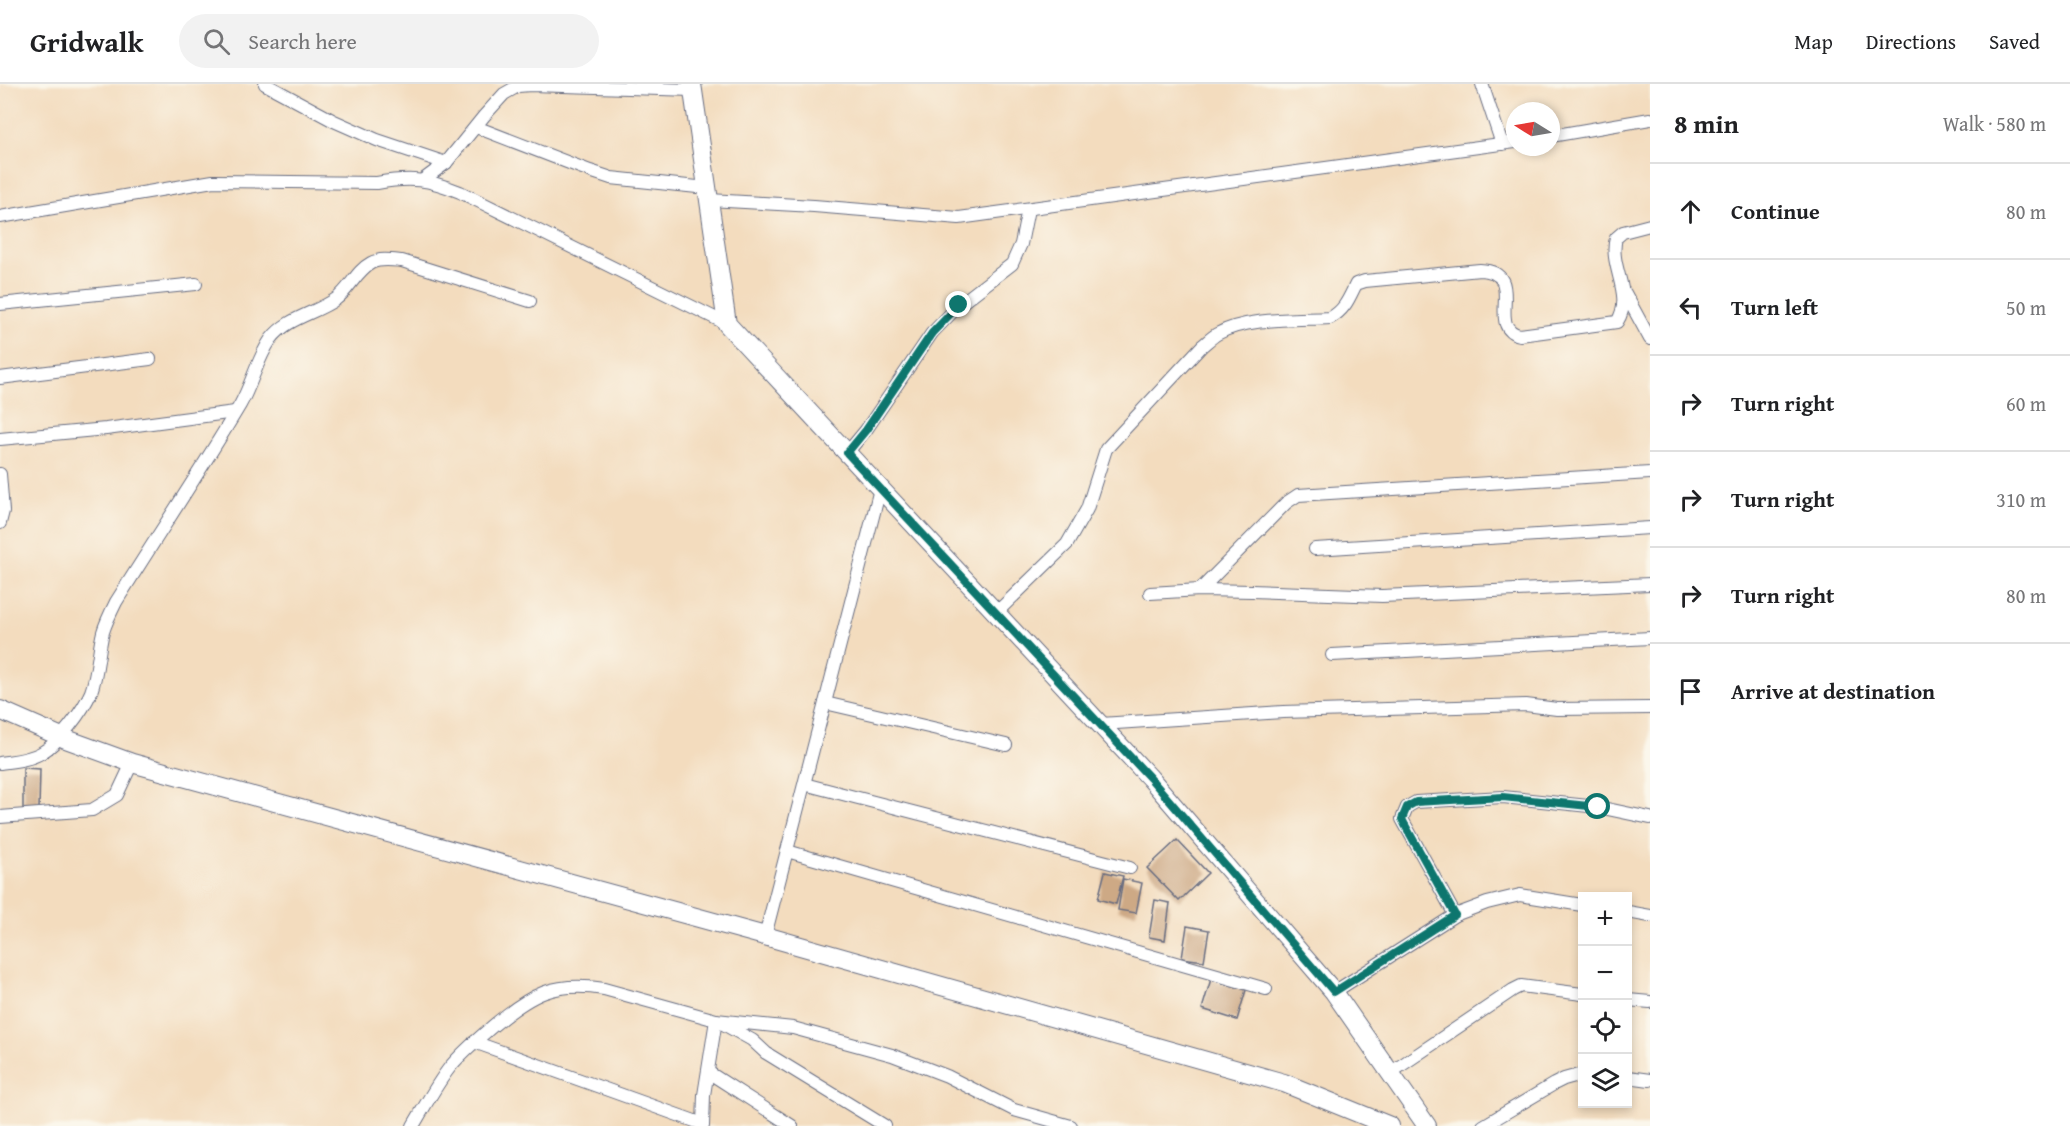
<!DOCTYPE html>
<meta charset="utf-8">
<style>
:root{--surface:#fff;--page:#f2f2f2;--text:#202124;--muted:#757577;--line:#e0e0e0}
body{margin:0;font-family:"Gentium Book Plus",serif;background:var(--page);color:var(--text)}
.controls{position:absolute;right:18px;bottom:18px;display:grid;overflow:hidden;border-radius:0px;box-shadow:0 3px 9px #0003}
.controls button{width:54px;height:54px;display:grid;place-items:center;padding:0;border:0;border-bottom:2px solid var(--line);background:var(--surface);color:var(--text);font:30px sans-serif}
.compass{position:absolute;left:1506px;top:18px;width:54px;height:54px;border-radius:50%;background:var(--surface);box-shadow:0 3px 9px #0003;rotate:281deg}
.stop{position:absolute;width:18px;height:18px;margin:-14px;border:4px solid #0f766e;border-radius:50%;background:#fff}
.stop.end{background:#0f766e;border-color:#fff;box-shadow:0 2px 6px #0008}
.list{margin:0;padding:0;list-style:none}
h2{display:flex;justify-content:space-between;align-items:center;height:78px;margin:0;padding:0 24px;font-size:26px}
h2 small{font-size:20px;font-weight:400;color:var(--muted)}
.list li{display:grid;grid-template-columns:39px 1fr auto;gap:18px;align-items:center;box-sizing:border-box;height:96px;padding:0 24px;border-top:2px solid var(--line)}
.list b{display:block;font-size:22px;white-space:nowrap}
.list em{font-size:20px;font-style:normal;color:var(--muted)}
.icon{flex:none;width:33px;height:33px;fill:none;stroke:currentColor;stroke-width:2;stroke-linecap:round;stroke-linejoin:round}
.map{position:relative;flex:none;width:1650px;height:1042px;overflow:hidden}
header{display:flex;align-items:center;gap:36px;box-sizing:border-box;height:84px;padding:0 30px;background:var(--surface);border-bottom:2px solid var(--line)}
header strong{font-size:28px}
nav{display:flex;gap:33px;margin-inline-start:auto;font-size:21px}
.search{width:420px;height:54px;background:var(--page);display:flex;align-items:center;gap:15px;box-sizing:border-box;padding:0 21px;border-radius:33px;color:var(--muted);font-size:22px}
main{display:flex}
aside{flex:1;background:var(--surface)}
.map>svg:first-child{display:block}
.building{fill:#cda985}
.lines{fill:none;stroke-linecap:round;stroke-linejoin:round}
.street-casing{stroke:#676c80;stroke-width:14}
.secondary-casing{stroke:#676c80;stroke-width:20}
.street{stroke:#fff;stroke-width:12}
.secondary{stroke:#fff;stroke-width:18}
.route{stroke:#0f766e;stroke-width:8}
</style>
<header>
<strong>Gridwalk</strong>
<div class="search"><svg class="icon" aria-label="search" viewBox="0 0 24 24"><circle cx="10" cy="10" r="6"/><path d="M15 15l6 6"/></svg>Search here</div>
<nav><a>Map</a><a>Directions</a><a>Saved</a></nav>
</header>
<main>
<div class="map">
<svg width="1650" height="1042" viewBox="0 0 1650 1042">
<rect width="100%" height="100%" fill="#fbf7ec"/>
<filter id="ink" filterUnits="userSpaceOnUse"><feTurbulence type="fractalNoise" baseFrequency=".0167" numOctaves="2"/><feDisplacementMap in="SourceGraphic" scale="12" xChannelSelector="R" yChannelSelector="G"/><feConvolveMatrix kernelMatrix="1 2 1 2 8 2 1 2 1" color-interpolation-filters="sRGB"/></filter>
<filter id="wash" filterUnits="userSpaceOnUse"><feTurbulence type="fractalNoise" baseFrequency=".008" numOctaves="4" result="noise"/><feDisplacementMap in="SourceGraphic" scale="24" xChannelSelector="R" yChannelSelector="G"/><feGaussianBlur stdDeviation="1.35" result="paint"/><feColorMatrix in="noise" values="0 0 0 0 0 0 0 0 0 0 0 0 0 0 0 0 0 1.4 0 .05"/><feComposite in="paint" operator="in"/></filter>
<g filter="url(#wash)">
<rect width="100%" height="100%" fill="#f3dcbe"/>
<g id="blocks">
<g class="building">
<path d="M 23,684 L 40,685 L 39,725 L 23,725 Z"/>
<path d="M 1177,756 L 1208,789 L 1179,817 L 1147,784 Z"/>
<path d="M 1105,788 L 1123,792 L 1116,820 L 1098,815 Z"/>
<path d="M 1123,795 L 1142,799 L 1136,829 L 1118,826 Z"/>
<path d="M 1155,816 L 1170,819 L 1165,856 L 1149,853 Z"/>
<path d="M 1187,842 L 1209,846 L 1204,877 L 1182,874 Z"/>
<path d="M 1211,895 L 1246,906 L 1237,936 L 1202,925 Z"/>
</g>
</g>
</g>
<g filter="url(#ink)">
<use href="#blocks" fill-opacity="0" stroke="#676c80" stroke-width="1.5"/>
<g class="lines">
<g class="street-casing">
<g id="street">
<path d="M 265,0 L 334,37 L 377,56 L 446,79"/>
<path d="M 1482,0 L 1502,60"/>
<path d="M 476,43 L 590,87 L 611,94 L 707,104"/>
<path d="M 1551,52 L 1650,35"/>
<path d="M 423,96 L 446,79 L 484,32 L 504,10 L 518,2 L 531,1 L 693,6"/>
<path d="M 709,116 L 814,122 L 959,134 L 1515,58"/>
<path d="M 0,133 L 213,97 L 377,99 C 411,93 428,95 460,108 L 727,240"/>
<path d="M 1625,209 L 1650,255"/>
<path d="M 0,220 L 196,200"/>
<path d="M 0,294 L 150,275"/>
<path d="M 0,355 L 106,345 L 235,328"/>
<path d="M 847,369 L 866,346 L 932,249 L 959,221 L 1012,180 L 1021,160 L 1028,125"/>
<path d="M 0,390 L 3,427 L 0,439"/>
<path d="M 1315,465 L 1650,444"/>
<path d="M 1200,506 L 1286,419 L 1298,411 L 1650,389"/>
<path d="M 1150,509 L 1200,506 L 1252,507 L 1382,512 L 1650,500"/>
<path d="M 996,529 L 1067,460 L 1087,425 L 1106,365 L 1202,262 C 1207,258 1212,253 1217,250 C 1247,233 1297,236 1330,234 C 1345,226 1349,214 1356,200 L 1365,197 L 1480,186 C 1529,188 1484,244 1520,251 L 1617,238 C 1635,210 1608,183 1616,154 L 1623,148 L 1650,141"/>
<path d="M 1332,571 L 1650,554"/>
<path d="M 825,619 L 1006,661"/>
<path d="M 1101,640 L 1283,628 L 1526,621 L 1557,625 L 1650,624"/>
<path d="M 0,679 C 13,677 29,676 41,669 C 59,659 83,627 91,608 C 98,589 98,568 103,548 C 106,538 111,528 116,518 C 157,452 200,388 240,321 C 252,300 257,275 271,255 C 288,233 315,230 336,215 C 350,205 356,187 371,179 C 380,174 392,176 402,177 L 530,217"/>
<path d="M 804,700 L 1130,784"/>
<path d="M 0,733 L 92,726 L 117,711 L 132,679"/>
<path d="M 787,767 L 1266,905"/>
<path d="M 1628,828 L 1650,832"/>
<path d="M 1455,831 L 1402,735 L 1407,723 L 1416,718 L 1503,713 L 1598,723 L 1650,734"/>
<path d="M 765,852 L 880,405"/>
<path d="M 1334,908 L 1455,831 L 1487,819 L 1520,811 L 1582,821"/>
<path d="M 1628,916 L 1650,918"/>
<path d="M 474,958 L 703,1040"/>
<path d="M 708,988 L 792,1042"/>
<path d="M 1390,989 L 1513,906 L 1521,902 L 1582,910"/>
<path d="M 1628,993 L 1650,996"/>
<path d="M 413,1042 C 425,1022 436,1001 450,983 C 463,967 479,954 494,941 C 531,910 554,897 604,905 L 716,936 L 752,956 L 766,969 L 885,1042"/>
<path d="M 703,1042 L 704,1011 L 716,936 L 793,944 L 892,971 L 947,992 L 1014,1026 L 1071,1042"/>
<path d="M 1483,1042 L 1554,1000 L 1564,995 L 1582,990"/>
</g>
</g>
<g class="secondary-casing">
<g id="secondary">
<path d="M 692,0 L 727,240 L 1150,694 L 1334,908 L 1427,1042"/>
<path d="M 0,626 L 66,655 L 132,679 L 765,852 L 1284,999 L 1390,1042"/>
</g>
</g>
<use href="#street" class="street"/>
<use href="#secondary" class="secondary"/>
</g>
</g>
<g class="lines" filter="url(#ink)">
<path class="route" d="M 959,221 L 932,249 L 866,346 L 847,369 L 1150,694 L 1334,908 L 1455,831 L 1405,741 L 1402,735 L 1407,723 L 1416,718 L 1503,713 L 1598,723"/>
</g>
</svg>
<div class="controls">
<button>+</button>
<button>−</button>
<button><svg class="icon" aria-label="locate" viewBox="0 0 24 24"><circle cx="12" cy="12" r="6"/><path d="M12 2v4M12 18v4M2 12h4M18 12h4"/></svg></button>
<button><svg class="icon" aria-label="layers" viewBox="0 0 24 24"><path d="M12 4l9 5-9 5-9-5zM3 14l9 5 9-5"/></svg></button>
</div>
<svg class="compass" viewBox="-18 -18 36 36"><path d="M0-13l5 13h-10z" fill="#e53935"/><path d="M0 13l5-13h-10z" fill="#757577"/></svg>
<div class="stop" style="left:1598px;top:723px"></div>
<div class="stop end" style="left:959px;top:221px"></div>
</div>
<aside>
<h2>8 min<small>Walk · 580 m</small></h2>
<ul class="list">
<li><svg class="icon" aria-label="ahead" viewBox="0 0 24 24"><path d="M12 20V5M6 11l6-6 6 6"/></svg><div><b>Continue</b></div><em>80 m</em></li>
<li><svg class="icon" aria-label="left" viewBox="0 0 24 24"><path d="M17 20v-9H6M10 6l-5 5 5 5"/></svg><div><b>Turn left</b></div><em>50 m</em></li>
<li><svg class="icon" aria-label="right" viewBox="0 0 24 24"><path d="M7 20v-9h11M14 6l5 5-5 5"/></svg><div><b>Turn right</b></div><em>60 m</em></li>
<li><svg class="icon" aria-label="right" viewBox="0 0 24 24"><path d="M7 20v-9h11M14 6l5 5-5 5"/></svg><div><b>Turn right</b></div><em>310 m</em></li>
<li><svg class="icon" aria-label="right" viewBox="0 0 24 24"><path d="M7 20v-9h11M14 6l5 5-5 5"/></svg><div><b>Turn right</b></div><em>80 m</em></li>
<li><svg class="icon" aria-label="arrive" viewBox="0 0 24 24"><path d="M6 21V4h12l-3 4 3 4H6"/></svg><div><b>Arrive at destination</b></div></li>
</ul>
</aside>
</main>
